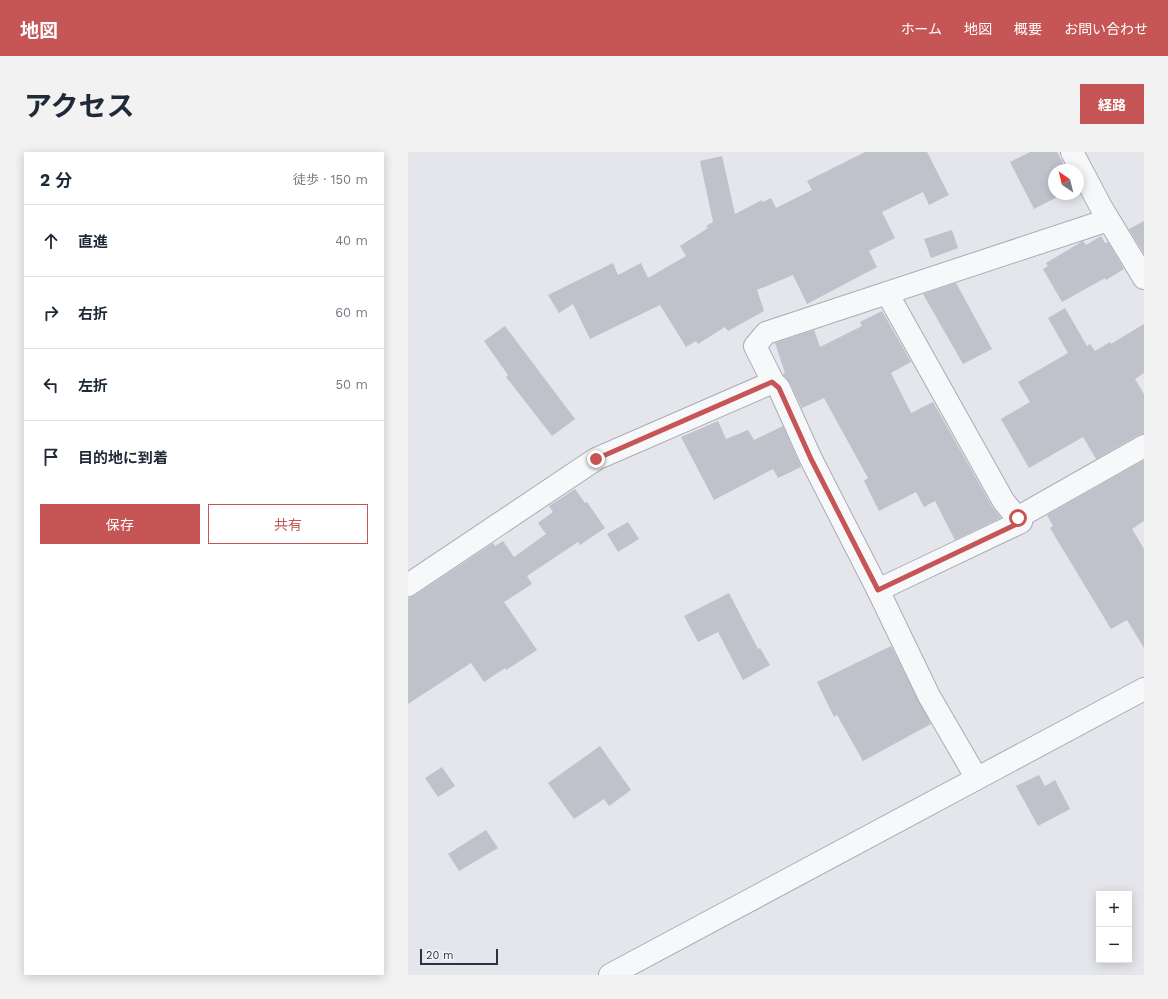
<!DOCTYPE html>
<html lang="ja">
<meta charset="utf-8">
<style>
:root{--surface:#fff;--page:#f2f2f3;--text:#1f2937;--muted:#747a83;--line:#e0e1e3;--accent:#c55655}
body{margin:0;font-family:"Work Sans","Noto Sans JP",sans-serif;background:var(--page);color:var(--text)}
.controls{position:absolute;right:12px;bottom:12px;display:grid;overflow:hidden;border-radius:0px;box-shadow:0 2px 10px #0003}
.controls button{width:36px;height:36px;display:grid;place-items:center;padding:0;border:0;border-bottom:1px solid var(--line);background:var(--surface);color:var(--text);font:20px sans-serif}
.compass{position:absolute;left:640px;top:12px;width:36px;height:36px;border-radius:50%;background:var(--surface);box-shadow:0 2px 10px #0003;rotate:325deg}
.scale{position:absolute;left:12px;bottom:10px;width:78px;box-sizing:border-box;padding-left:4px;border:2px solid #2d3143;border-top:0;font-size:11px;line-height:14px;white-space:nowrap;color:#2d3143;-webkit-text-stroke:3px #f4f5f8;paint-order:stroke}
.stop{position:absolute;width:12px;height:12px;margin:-9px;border:3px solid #c55655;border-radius:50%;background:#fff}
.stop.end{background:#c55655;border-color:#fff;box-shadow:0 1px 4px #0008}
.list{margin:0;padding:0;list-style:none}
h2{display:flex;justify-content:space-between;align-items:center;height:52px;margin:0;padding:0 16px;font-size:17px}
h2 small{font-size:13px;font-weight:400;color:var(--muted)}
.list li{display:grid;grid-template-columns:26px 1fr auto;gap:12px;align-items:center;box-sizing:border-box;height:72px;padding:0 16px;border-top:1px solid var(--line)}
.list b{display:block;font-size:15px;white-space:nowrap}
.list em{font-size:13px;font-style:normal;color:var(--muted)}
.actions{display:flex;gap:8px;padding:12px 16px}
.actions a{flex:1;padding:9px 0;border:1px solid var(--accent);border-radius:0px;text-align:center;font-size:14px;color:var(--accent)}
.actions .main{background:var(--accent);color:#fff}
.icon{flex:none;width:22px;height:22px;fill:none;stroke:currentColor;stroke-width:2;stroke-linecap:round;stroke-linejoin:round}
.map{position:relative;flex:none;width:736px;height:823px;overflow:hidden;border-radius:0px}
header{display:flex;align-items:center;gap:24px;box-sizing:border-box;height:56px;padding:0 20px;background:var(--accent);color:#fff}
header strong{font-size:19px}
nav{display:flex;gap:22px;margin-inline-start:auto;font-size:14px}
.intro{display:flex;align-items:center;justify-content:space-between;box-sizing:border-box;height:96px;padding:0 24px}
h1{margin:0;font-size:28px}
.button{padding:10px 18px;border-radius:0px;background:var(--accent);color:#fff;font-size:14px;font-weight:700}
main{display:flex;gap:24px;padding:0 24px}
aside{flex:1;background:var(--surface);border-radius:0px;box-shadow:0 2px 10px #0003}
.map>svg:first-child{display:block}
.building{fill:#bfc1cb}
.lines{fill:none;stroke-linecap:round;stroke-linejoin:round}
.minor-casing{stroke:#aaacb5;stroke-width:24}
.minor{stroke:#f7f8fa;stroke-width:22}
.route{stroke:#c55655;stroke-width:5}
</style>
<header>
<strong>地図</strong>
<nav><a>ホーム</a><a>地図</a><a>概要</a><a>お問い合わせ</a></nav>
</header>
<div class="intro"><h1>アクセス</h1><a class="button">経路</a></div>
<main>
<aside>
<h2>2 分<small>徒歩 · 150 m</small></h2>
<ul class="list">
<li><svg class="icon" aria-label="ahead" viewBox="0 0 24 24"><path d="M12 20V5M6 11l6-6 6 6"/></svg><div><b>直進</b></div><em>40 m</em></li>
<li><svg class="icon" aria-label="right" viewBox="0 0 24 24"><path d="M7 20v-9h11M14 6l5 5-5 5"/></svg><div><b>右折</b></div><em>60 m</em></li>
<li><svg class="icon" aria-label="left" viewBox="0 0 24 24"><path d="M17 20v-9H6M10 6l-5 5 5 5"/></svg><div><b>左折</b></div><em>50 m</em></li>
<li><svg class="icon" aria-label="arrive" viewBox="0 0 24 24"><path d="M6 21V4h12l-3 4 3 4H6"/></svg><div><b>目的地に到着</b></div></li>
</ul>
<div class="actions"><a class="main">保存</a><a>共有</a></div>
</aside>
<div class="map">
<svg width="736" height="823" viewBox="0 0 736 823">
<rect width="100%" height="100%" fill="#e5e6eb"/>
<g class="building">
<path d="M 457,0 L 519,0 L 541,43 L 521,53 L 515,40 L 474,60 L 487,86 L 461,99 L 469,115 L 399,152 L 385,123 L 349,138 L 356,159 L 320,179 L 317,175 L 290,192 L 288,189 L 278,195 L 252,153 L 182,187 L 165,152 L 151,161 L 140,143 L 205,111 L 210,123 L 233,111 L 240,126 L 278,104 L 272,94 L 300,76 L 298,74 L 305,70 L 292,9 L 314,4 L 327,62 L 354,48 L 355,50 L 363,46 L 368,56 L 404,38 L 399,29 Z"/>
<path d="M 622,0 L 649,0 L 659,18 L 646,18 L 646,42 L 655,42 L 626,57 L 602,10 Z"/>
<path d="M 736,69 L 736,102 L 721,77 Z"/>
<path d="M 544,78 L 550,96 L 523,106 L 516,87 Z"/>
<path d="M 693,84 L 697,91 L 700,90 L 716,117 L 698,128 L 697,126 L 654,150 L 635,117 L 640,114 L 638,111 L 675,89 L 678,93 Z"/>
<path d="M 548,131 L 584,197 L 555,212 L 515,142 Z"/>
<path d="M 657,156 L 679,194 L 682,192 L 687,199 L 702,190 L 703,192 L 736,172 L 736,221 L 727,227 L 736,242 L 736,282 L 730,283 L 688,307 L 675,285 L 621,316 L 593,267 L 622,250 L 610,230 L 660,201 L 640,166 Z"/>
<path d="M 474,159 L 503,210 L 483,221 L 503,261 L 525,250 L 585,356 L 593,366 L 547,388 L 527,349 L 516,355 L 508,340 L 471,359 L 456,329 L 460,326 L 416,246 L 394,256 L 382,231 L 375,222 L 377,221 L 367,191 L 406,178 L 412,195 L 454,174 L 452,170 Z"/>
<path d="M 97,174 L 167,267 L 144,284 L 98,225 L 100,223 L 76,189 Z"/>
<path d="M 310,269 L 318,287 L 340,278 L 346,288 L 375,274 L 393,315 L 370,326 L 365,317 L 306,348 L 273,285 Z"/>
<path d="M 736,308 L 736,369 L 724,377 L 736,397 L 736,496 L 719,468 L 703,477 L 642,376 L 645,374 L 639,363 Z"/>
<path d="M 167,337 L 177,351 L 179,350 L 197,376 L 172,393 L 170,390 L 119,424 L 124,432 L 96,450 L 129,498 L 98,518 L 97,516 L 76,530 L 63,511 L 0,552 L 0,446 L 7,443 L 85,391 L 87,394 L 95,389 L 106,405 L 138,382 L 130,371 L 145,360 L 141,354 Z"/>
<path d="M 220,370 L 231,387 L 210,400 L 199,382 Z"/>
<path d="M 321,441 L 350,497 L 352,496 L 362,513 L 335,528 L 310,480 L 290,490 L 276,464 Z"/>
<path d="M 483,494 L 523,572 L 455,609 L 429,563 L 426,565 L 409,530 Z"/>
<path d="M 192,594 L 223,638 L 201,654 L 196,647 L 166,667 L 140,631 Z"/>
<path d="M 34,615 L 47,634 L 30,645 L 17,626 Z"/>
<path d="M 631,623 L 637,634 L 647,628 L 662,657 L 630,674 L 608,634 Z"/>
<path d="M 78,678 L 90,696 L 51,719 L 40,702 Z"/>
</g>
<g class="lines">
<g class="minor-casing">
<g id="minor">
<path d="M 664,0 L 693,55 L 736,126"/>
<path d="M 365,230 L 371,236 L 403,307 L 470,438 L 521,544 L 568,625"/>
<path d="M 609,366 L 736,294"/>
<path d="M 0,433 L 188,307 L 365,230 L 347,194 L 358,181 L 700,68"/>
<path d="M 470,438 L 613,370 L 596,350 L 479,141"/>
<path d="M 202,823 L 736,537"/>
</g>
</g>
<use href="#minor" class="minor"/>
</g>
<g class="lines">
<path class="route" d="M 188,307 L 364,230 L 371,236 L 403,307 L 470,438 L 613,370 L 610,366"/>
</g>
</svg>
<div class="controls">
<button>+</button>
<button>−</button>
</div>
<svg class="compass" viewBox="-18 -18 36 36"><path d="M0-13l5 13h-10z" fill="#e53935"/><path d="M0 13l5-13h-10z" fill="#747a83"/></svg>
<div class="scale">20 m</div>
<div class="stop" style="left:610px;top:366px"></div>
<div class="stop end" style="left:188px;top:307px"></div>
</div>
</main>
